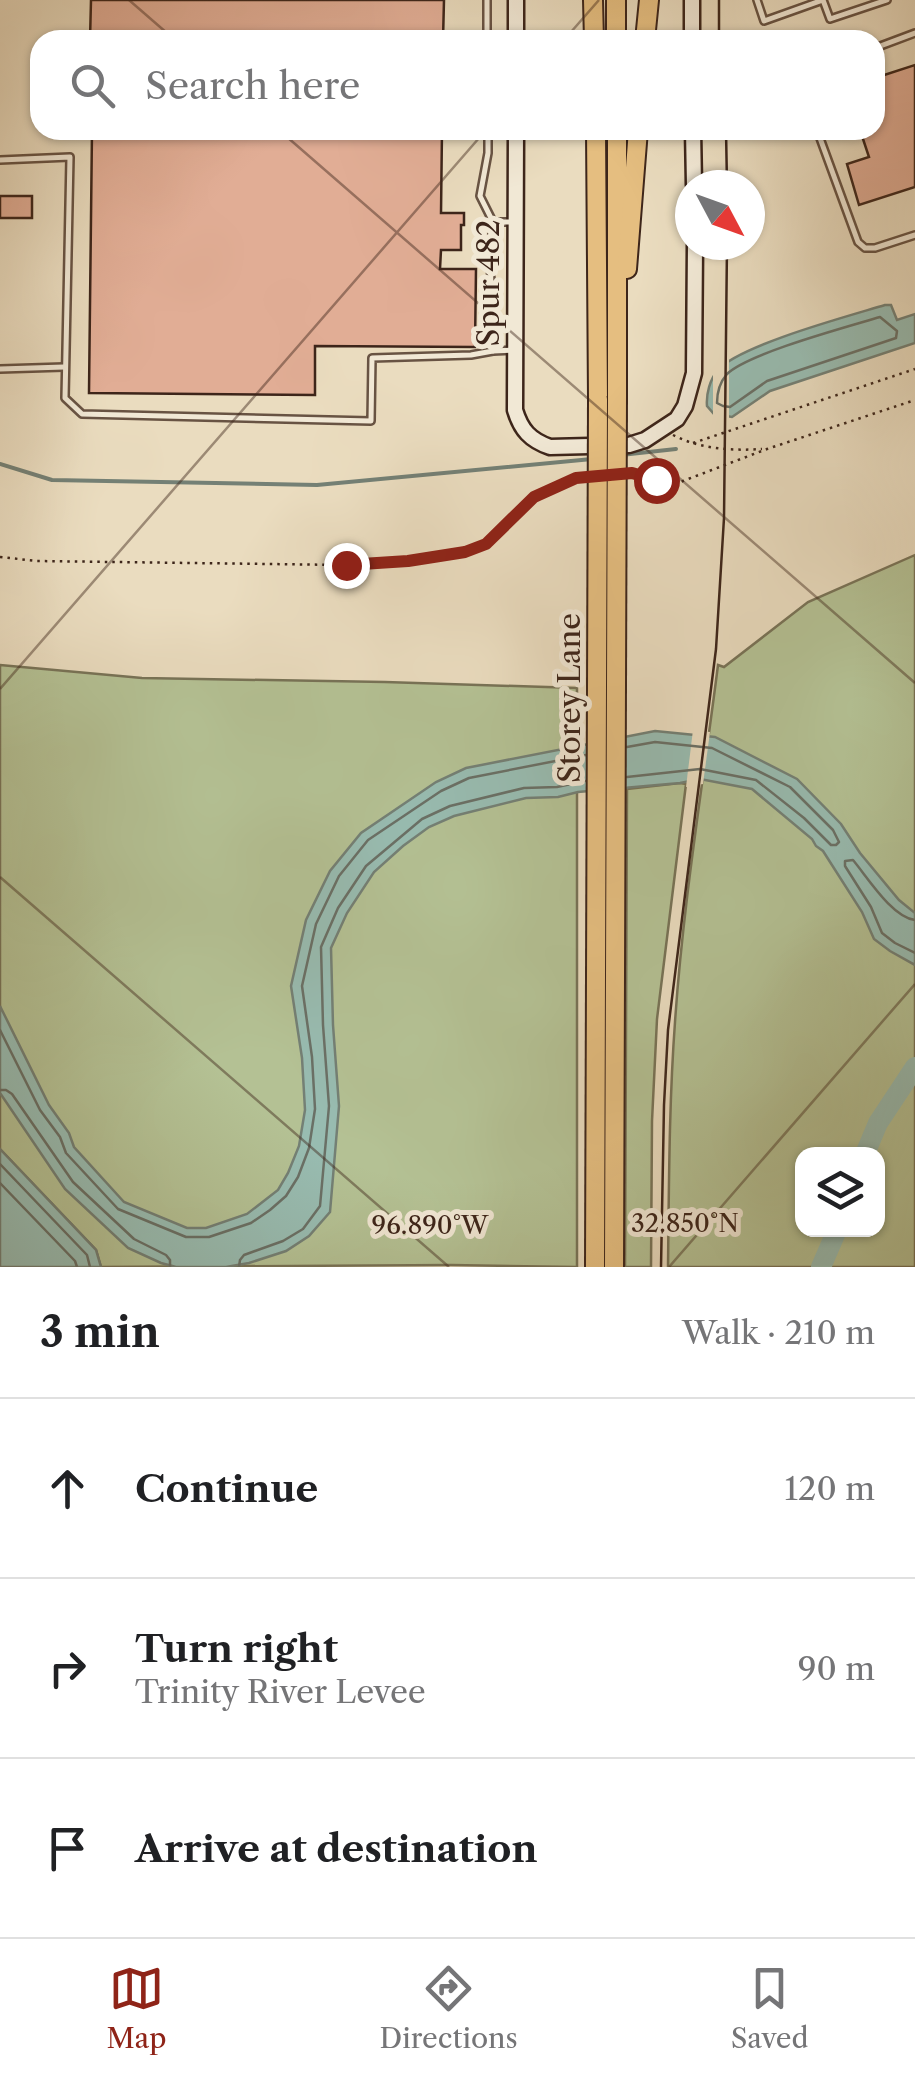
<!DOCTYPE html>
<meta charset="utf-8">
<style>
:root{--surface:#fff;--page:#f6f6f6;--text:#202124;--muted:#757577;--line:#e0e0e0;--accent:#8f2418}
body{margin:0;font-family:"Libre Caslon Text",serif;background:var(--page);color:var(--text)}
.controls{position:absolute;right:30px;bottom:30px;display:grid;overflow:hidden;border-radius:20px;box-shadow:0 2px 8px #0004}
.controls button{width:90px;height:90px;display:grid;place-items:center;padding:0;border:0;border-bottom:2px solid var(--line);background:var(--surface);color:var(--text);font:50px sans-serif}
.compass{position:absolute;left:675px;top:170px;width:90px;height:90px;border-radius:50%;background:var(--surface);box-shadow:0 2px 8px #0004;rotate:131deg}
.stop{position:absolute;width:30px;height:30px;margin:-22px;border:8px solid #8f2418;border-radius:50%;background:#fff}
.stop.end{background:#8f2418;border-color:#fff;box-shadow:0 2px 10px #0008}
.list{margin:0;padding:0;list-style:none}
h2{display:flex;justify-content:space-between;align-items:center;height:130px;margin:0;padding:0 40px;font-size:42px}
h2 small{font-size:32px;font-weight:400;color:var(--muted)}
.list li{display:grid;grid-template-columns:65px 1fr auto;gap:30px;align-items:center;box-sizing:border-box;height:180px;padding:0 40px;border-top:2px solid var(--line)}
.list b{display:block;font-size:38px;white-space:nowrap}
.list p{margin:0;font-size:32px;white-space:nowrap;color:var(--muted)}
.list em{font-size:32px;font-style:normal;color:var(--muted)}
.icon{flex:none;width:55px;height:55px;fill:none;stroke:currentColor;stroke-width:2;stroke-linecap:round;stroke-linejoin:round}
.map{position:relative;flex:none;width:915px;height:1267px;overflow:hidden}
.search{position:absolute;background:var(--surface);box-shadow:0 2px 8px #0004;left:30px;right:30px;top:30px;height:110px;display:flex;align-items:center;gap:25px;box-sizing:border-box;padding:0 35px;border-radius:30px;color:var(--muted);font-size:38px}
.sheet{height:670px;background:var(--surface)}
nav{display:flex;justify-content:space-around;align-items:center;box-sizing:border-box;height:140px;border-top:2px solid var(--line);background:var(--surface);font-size:28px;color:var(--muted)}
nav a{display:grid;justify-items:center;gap:5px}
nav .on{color:var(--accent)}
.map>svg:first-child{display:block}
.green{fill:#b4c194;stroke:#787357;stroke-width:2.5;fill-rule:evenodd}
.water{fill:#98bcb1;stroke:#748075;stroke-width:2.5}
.pier{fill:#eadcbf}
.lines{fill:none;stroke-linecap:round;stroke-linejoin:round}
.shore{stroke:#6a7066;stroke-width:2.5}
.stream{stroke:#748075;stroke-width:4}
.river{stroke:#98bcb1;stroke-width:20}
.building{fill:#e1ad95;stroke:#3d251a;stroke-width:2.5}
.service-casing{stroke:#685343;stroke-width:10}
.secondary-casing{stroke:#3d251a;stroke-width:19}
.motorway-casing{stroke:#3d251a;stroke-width:22}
.path{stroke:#3d251a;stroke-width:2.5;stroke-dasharray:2.5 5;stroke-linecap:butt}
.service{stroke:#f1e8d5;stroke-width:5}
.secondary{stroke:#f1e8d5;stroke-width:14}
.motorway{stroke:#e5be80;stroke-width:18}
.tram{stroke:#3d251a;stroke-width:2.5}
.motorway-bridge-casing{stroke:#3d251a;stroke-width:22;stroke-linecap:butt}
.motorway-bridge{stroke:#e5be80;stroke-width:18}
.route{stroke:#8f2418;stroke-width:12}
.ticks{fill:none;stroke:#3d251a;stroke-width:2.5;stroke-opacity:0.45}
.labels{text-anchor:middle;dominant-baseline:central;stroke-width:10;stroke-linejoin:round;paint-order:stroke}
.street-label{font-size:30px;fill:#3d251a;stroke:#f1e8d5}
.ticks-label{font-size:25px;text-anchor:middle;fill:#3d251a;stroke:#f1e8d5;stroke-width:10;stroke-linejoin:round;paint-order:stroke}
</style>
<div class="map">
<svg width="915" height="1267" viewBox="0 0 915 1267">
<rect width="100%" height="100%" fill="#eadcbf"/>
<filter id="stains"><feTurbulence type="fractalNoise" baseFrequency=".002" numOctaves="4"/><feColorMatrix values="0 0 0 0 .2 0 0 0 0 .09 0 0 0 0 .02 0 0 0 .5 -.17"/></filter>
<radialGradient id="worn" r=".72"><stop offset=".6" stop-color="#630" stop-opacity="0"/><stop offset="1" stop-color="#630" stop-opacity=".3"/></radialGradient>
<g class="green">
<path d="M 915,555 L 915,1267 L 668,1267 C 669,1185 669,1104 675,1022 C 683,903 703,784 718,665 L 724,667 L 808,602 ZM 802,1154 L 878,1154 L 878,1230 L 802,1230 Z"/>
<path d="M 0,665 L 142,678 L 385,682 L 577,688 L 577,1267 L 451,1265 L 101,1267 L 96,1250 L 0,1149 Z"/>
<path d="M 680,783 L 686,784 L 657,1019 L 652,1121 L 651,1267 L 625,1267 L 627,789 Z"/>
</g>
<g class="water">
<path d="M 885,305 L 891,305 L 897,320 L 915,314 L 915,343 L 770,391 L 732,417 L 714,414 L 707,406 C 706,394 710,379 718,370 C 740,345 849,316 885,305 Z"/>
<path d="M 655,731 L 715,737 L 797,779 L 841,824 L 860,853 L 899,900 L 915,913 L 915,965 L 890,951 L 874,939 L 862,912 L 823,851 L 816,846 L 812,839 L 752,789 L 700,779 L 680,783 L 578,792 L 558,797 L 526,798 L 454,816 L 429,827 L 403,846 L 374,872 L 347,913 L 331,948 L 333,1025 L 339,1106 L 330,1212 L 309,1236 L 286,1251 L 249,1263 L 226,1267 L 176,1267 L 161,1263 L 128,1248 L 65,1189 L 0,1093 L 0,1006 L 49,1105 L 69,1133 L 74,1147 L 124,1202 L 187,1228 L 206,1228 L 247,1214 L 278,1190 L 288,1173 L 299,1146 L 305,1110 L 302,1058 L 291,986 L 306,920 L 330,871 L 361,833 L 436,782 L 466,768 Z"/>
<path d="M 0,1149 L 96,1250 L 101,1267 L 0,1267 Z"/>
</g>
<g class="pier">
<path d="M 729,354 L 729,422 L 727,422 L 713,419 L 713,367 Z"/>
<path d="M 693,730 L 710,732 L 703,784 L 686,787 Z"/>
</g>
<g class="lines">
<g class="shore">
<path d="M 880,317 L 897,331 L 896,338 L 767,381 L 730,407 L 723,406 L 717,403 C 717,393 720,382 727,374 C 749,353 847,327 880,317 Z"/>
<path d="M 627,777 L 700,769 L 756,780 L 804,818 L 831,845 L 836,845 L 839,842 L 833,830 L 790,787 L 712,748 L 655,742 L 627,747"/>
<path d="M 915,920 C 892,917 868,878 853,860 L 845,861 L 845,866 L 871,907 L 882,933 L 895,943 L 915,953"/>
<path d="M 0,1030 L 40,1110 L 60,1137 L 66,1153 L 118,1209 L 186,1237 L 209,1237 L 251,1223 L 270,1210 L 286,1196 L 298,1177 L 309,1148 L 315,1109 L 312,1057 L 302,986 L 316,924 L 339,876 L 368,840 L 441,791 L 469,778 L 586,755"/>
<path d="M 0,1090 L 6,1090 L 12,1094 L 73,1182 L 134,1239 L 166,1255 L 170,1260 L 170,1267"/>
<path d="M 0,1164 L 87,1255 L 90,1267"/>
<path d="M 0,1183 L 75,1261 L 77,1267"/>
<path d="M 239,1267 L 240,1260 L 244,1255 L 283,1241 L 303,1229 L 320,1206 L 329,1106 L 323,1025 L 321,947 L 338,908 L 366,866 L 422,819 L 450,806 L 524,788 L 557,787 L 585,781"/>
</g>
<g class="stream">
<path d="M 621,455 L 676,449"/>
<path d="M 0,464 L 52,480 L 317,485 L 592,459"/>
</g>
<g class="river">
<path d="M 865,1154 L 878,1123 L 915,1067"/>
<path d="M 821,1267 L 837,1230"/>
</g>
</g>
<g class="building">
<path d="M 91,0 L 444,0 L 443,40 L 90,40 Z"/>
<path d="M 915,65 L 915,187 L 859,205 L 847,164 L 869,157 L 860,130 L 875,130 L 875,78 Z"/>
<path d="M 92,130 L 442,130 L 441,213 L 464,213 L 464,225 L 461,225 L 461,250 L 441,250 L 440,269 L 476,269 L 475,347 L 315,346 L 315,395 L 89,393 Z"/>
<rect x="0" y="196" width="32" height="22"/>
</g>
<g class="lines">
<g class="service-casing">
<g id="service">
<path d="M 487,0 L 487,38 L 513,40"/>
<path d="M 757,0 L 764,21 L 823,0 L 830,19 L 887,0"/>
<path d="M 875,48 L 915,33"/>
<path d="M 488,130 L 488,153 L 480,196 L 493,222"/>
<path d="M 817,130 L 858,242 L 865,248 L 875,248 L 915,235"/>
<path d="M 0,160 L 70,157 L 65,398 L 82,414 L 371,421 L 372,358 L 471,355 L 493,351"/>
<path d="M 513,222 L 493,222 L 490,254 L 493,351 L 514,350"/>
<path d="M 0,369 L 64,367"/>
</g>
</g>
<g class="secondary-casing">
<g id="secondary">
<path d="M 692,0 L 692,40"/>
<path d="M 516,40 L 516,0"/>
<path d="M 516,130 L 515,410 C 521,430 530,440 550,447 L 629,445 L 645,440 L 677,419 L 685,406 L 694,373 L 695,245"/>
<path d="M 693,130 L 694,185"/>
</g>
</g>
<g class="motorway-casing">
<g id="motorway">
<path d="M 593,0 L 594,40"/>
<path d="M 616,0 L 616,40"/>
<path d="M 645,40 L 649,0"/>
<path d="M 596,130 L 598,399"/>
<path d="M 617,130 L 617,396"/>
<path d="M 627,269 L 638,130"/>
</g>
</g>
<g class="path">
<path d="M 673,435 C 700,449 732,451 762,449"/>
<path d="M 693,443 L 915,369"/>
<path d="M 631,473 L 675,484 L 767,449 L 915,400"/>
<path d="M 0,557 L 37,561 L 346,565 L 409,561 L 465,551 L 486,544 L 534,497 L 576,478 L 583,477"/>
</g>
<use href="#service" class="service"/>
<use href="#secondary" class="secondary"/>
<use href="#motorway" class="motorway"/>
<g class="tram">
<path d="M 719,40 L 719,0"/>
<path d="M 726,130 L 727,185"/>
<path d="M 661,1267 L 664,1105 L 668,1030 L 716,649 L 724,518 L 727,245"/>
</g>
<g class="motorway-bridge-casing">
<g id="motorway-bridge">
<path d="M 595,1267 L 598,399"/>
<path d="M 614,1267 L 617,396"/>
</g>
</g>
<use href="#motorway-bridge" class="motorway-bridge"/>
</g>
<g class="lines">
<path class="route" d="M 346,565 L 408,561 L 465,552 L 486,544 L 534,497 L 576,478 L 632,473 L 656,480"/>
</g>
<path class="ticks" d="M 129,0 L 175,40M 564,40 L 599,0M 279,130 L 915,683M 0,689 L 486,130M 0,877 L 449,1267M 669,1267 L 915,984"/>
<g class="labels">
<g class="street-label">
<text transform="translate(488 283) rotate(-90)">Spur 482</text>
<text transform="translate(569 698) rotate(-90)">Storey Lane</text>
</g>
</g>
<g class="ticks-label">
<text x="685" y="1232">32.850°N</text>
<text x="430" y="1234">96.890°W</text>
</g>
<rect width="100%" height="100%" filter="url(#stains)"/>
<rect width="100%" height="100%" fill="url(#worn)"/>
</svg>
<div class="controls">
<button><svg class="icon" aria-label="layers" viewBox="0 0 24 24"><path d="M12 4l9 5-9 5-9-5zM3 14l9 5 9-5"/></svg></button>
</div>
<svg class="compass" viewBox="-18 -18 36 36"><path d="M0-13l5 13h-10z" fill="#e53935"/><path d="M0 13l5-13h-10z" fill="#757577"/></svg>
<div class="stop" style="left:656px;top:480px"></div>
<div class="stop end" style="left:346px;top:565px"></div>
<div class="search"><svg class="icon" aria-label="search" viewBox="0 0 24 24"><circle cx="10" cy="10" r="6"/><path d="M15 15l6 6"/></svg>Search here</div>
</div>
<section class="sheet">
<h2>3 min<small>Walk · 210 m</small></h2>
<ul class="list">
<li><svg class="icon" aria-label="ahead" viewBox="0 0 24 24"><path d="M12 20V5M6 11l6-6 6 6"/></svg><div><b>Continue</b></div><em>120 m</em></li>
<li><svg class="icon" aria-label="right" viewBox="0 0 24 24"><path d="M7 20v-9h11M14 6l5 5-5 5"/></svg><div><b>Turn right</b><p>Trinity River Levee</p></div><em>90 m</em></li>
<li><svg class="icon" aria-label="arrive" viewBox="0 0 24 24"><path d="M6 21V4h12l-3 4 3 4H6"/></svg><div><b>Arrive at destination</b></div></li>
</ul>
</section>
<nav>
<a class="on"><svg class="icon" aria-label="map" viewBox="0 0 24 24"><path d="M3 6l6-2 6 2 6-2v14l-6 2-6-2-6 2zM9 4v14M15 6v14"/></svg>Map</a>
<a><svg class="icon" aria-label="directions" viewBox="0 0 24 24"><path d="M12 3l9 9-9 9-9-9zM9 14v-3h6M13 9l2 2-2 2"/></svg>Directions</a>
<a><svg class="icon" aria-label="saved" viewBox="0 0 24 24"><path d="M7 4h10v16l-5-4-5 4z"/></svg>Saved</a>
</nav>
